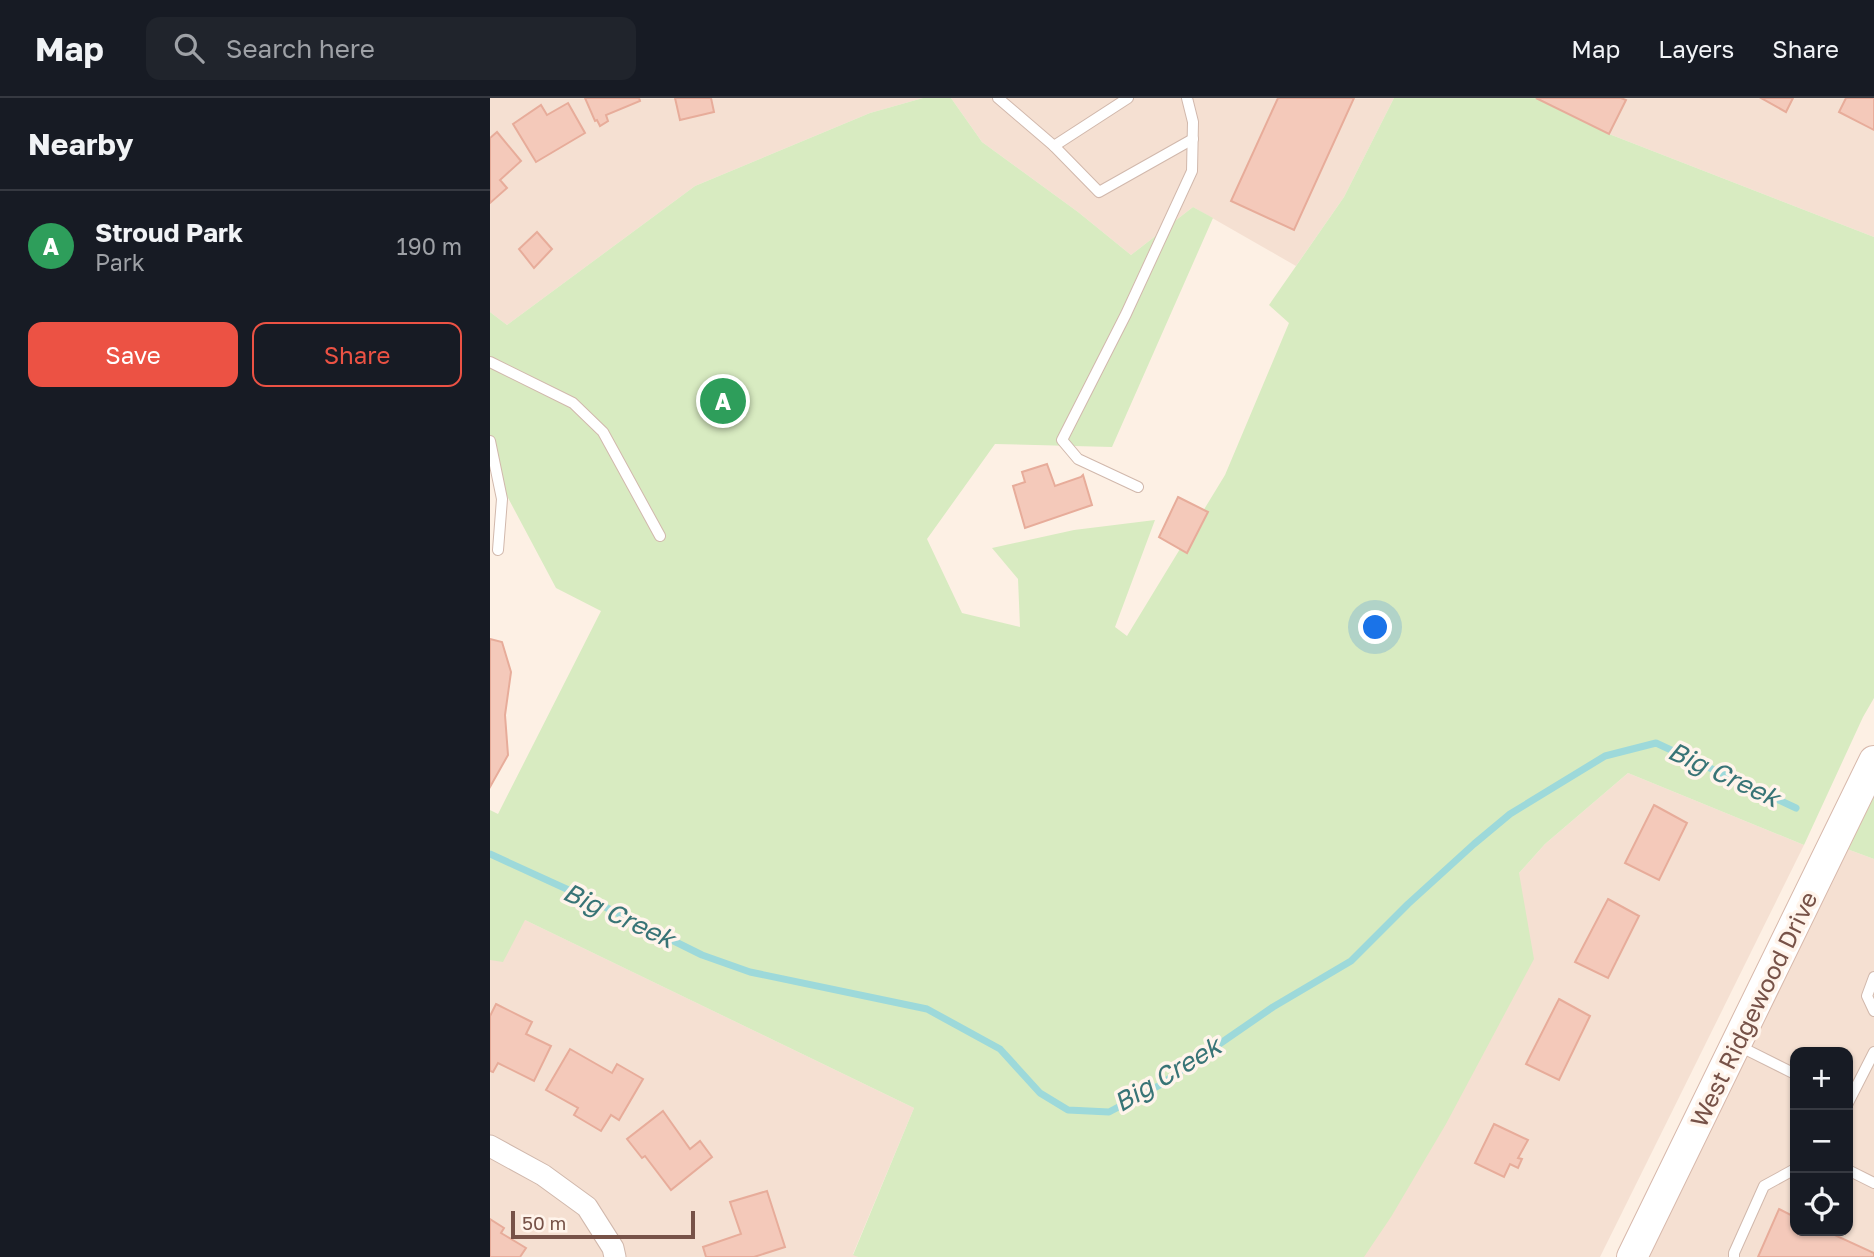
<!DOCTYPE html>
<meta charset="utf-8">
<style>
:root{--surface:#171b24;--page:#20242c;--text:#f1f3f6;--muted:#9ea1a6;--line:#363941;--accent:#ec5244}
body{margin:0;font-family:"Golos Text",sans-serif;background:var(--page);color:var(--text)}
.controls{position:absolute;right:21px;bottom:21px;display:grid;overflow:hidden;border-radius:14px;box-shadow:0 2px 5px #0004}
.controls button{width:63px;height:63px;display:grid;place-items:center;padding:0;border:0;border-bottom:2px solid var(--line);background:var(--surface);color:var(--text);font:35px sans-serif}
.scale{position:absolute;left:21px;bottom:18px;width:184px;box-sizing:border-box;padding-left:7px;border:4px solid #775248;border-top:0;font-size:19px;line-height:24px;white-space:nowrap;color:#775248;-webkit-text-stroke:5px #fff4eb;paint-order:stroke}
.you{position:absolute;left:886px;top:530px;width:24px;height:24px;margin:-18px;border:5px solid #fff;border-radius:50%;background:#1a73e8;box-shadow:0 0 0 10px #1a73e833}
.badge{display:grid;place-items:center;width:46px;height:46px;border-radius:50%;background:var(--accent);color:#fff;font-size:23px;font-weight:700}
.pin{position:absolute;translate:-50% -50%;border:4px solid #fff;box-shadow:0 2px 7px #0006}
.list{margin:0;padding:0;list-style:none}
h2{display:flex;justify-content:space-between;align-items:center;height:91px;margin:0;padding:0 28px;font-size:30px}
h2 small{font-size:23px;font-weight:400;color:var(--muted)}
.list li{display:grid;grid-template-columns:46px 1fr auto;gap:21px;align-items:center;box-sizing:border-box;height:112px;padding:0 28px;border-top:2px solid var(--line)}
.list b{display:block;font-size:26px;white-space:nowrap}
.list p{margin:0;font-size:23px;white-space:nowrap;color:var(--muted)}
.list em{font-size:23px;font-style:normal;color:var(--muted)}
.actions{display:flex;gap:14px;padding:21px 28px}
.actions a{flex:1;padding:16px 0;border:2px solid var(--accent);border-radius:14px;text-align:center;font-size:24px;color:var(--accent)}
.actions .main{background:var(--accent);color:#fff}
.icon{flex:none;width:38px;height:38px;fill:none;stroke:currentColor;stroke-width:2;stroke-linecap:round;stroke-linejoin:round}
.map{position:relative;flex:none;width:1384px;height:1159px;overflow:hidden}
header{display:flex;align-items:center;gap:42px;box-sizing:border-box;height:98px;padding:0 35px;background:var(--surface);border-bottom:2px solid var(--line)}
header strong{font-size:33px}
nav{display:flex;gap:38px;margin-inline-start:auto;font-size:24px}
.search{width:490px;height:63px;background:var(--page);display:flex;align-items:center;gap:18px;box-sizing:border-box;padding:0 24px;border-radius:14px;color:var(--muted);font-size:26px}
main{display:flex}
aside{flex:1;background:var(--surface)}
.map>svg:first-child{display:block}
.residential{fill:#f5e0d2;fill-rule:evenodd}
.green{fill:#d8ebc1}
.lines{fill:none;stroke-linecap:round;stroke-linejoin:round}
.stream{stroke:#9dd9da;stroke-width:7}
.building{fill:#f4c9ba;stroke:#e7ac9a;stroke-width:2}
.service-casing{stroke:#d1b8ac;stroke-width:12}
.minor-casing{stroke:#d1b8ac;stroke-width:23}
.secondary-casing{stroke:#d7b8ab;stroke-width:32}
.service{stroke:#fff;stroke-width:10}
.minor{stroke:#fff;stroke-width:21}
.secondary{stroke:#fff;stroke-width:30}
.labels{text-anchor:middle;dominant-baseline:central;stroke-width:7;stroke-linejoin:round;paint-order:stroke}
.street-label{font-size:24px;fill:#775248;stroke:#fff4eb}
.water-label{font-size:26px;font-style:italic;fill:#387476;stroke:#fff4eb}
</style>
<header>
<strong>Map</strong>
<div class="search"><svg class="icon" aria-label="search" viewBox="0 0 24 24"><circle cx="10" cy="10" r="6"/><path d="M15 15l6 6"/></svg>Search here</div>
<nav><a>Map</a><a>Layers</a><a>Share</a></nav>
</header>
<main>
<aside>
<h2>Nearby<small></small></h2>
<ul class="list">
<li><span class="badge" style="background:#2e9e5b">A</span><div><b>Stroud Park</b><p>Park</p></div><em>190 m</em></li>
</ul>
<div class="actions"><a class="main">Save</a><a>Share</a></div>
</aside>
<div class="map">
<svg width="1384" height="1159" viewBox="0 0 1384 1159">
<rect width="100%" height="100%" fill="#fdf0e4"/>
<g class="residential">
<path d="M 0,0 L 433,0 L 380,15 L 205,88 L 17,227 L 0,214 Z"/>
<path d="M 461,0 L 904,0 L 854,99 L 806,168 L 703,109 L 641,157 L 588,114 L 492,44 Z"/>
<path d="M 1046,0 L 1384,0 L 1384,139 L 1119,36 Z"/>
<path d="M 1138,675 L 1314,747 L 1110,1159 L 684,1159 L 1055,746 Z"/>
<path d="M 1357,751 L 1384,761 L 1384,1159 L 1157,1159 ZM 1305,954 L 1358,954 L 1358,1133 L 1305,1133 Z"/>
<path d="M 0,805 L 424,1010 L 363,1156 L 368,1159 L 0,1159 Z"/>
</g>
<g class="green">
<path d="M 433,0 L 461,0 L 492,44 L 588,114 L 641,157 L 703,109 L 723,120 L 622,349 L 505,346 L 437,441 L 472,515 L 530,529 L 528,481 L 502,450 L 584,432 L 665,422 L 625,529 L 637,538 L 735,377 L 799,225 L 779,207 L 854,99 L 904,0 L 1046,0 L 1119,36 L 1384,139 L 1384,600 L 1373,619 L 1314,747 L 1138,675 L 1055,746 L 1029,775 L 1044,861 L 956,1026 L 901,1119 L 874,1159 L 368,1159 L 363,1157 L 424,1010 L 35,822 L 13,864 L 0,862 L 0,712 L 8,716 L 111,513 L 66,490 L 0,366 L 0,214 L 17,227 L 205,88 L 380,15 Z"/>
<path d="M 1384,698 L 1384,761 L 1357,751 Z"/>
</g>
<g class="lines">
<path class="stream" d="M 0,756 L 105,804 L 212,857 L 260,874 L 437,911 L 510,951 L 550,995 L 578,1012 L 619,1014 L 670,987 L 783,909 L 861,863 L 918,806 L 984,746 L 1020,716 L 1115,658 L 1166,645 L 1306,710"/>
</g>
<g class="building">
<path d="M 95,0 L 149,0 L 150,3 L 116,17 L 118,23 L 110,28 L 107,22 L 105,23 Z"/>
<path d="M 185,0 L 221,0 L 224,14 L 190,22 Z"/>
<path d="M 788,0 L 864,0 L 804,132 L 741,103 Z"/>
<path d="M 1046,0 L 1131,0 L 1136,2 L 1119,36 Z"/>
<path d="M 1271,0 L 1303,0 L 1296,14 Z"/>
<path d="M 1356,0 L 1384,0 L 1384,32 L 1349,14 Z"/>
<path d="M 78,5 L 95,35 L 46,64 L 23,26 L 51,7 L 57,17 Z"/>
<path d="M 7,34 L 31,63 L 10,82 L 17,90 L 0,105 L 0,40 Z"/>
<path d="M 47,134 L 62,151 L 44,170 L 29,151 Z"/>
<path d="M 557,366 L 565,388 L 591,379 L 593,377 L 602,407 L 535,430 L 523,388 L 535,384 L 532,374 Z"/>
<path d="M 688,399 L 718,414 L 697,455 L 669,439 Z"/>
<path d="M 0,541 L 12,544 L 21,574 L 15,617 L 18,657 L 0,689 Z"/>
<path d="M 1164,707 L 1197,725 L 1169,782 L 1135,765 Z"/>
<path d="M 1118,801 L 1149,818 L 1118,880 L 1085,864 Z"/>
<path d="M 1069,901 L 1100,918 L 1069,982 L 1036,966 Z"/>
<path d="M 6,906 L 42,924 L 36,936 L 61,948 L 44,983 L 8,965 L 3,974 L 0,973 L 0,918 Z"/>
<path d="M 80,951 L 122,975 L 127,966 L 153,981 L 129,1022 L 121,1017 L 111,1033 L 84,1017 L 88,1010 L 56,992 Z"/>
<path d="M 173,1013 L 200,1051 L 210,1043 L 222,1059 L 181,1092 L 155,1058 L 152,1060 L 137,1041 Z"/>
<path d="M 1004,1026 L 1038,1042 L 1028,1060 L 1032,1061 L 1028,1070 L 1020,1066 L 1014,1079 L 985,1065 Z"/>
<path d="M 277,1093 L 295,1149 L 264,1159 L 216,1159 L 213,1149 L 251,1136 L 240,1104 Z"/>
<path d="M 1289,1111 L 1305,1119 L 1305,1133 L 1336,1133 L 1384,1155 L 1384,1159 L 1268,1159 Z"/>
<path d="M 0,1121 L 14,1130 L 11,1135 L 36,1150 L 30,1159 L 0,1159 Z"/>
</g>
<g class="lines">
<g class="service-casing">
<g id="service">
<path d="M 508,0 L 564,48 L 609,94 L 703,41"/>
<path d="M 564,48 L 638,0"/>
<path d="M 0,264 L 83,305 L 113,334 L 170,438"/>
<path d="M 0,343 L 12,401 L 8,452"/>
<path d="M 648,389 L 588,361 L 572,342 L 636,216 L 702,73 L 703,24 L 697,0"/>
<path d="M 1384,879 L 1377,898 L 1384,913"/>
<path d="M 1249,948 L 1305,976"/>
<path d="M 1358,1005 L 1384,954"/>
<path d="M 1358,1072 L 1384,1085"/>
<path d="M 1244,1159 L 1244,1155 L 1274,1088 L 1305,1071"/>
</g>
</g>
<g class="minor-casing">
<path id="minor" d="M 0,1048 L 53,1077 L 97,1109 L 123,1150 L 125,1159"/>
</g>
<g class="secondary-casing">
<path id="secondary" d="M 1142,1159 L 1384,663"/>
</g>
<use href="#service" class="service"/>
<use href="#minor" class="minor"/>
<use href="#secondary" class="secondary"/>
</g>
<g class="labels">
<g class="street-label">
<text transform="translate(1263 911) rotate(-64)">West Ridgewood Drive</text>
</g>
<g class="water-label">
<text transform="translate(1234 676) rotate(25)">Big Creek</text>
<text transform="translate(129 817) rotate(25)">Big Creek</text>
<text transform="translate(677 976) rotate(-31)">Big Creek</text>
</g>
</g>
</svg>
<div class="controls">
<button>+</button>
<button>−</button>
<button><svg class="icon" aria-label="locate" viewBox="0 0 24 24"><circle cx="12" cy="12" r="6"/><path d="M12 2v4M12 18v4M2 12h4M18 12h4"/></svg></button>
</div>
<div class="scale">50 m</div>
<div class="you"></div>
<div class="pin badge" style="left:233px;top:303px;background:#2e9e5b">A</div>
</div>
</main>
